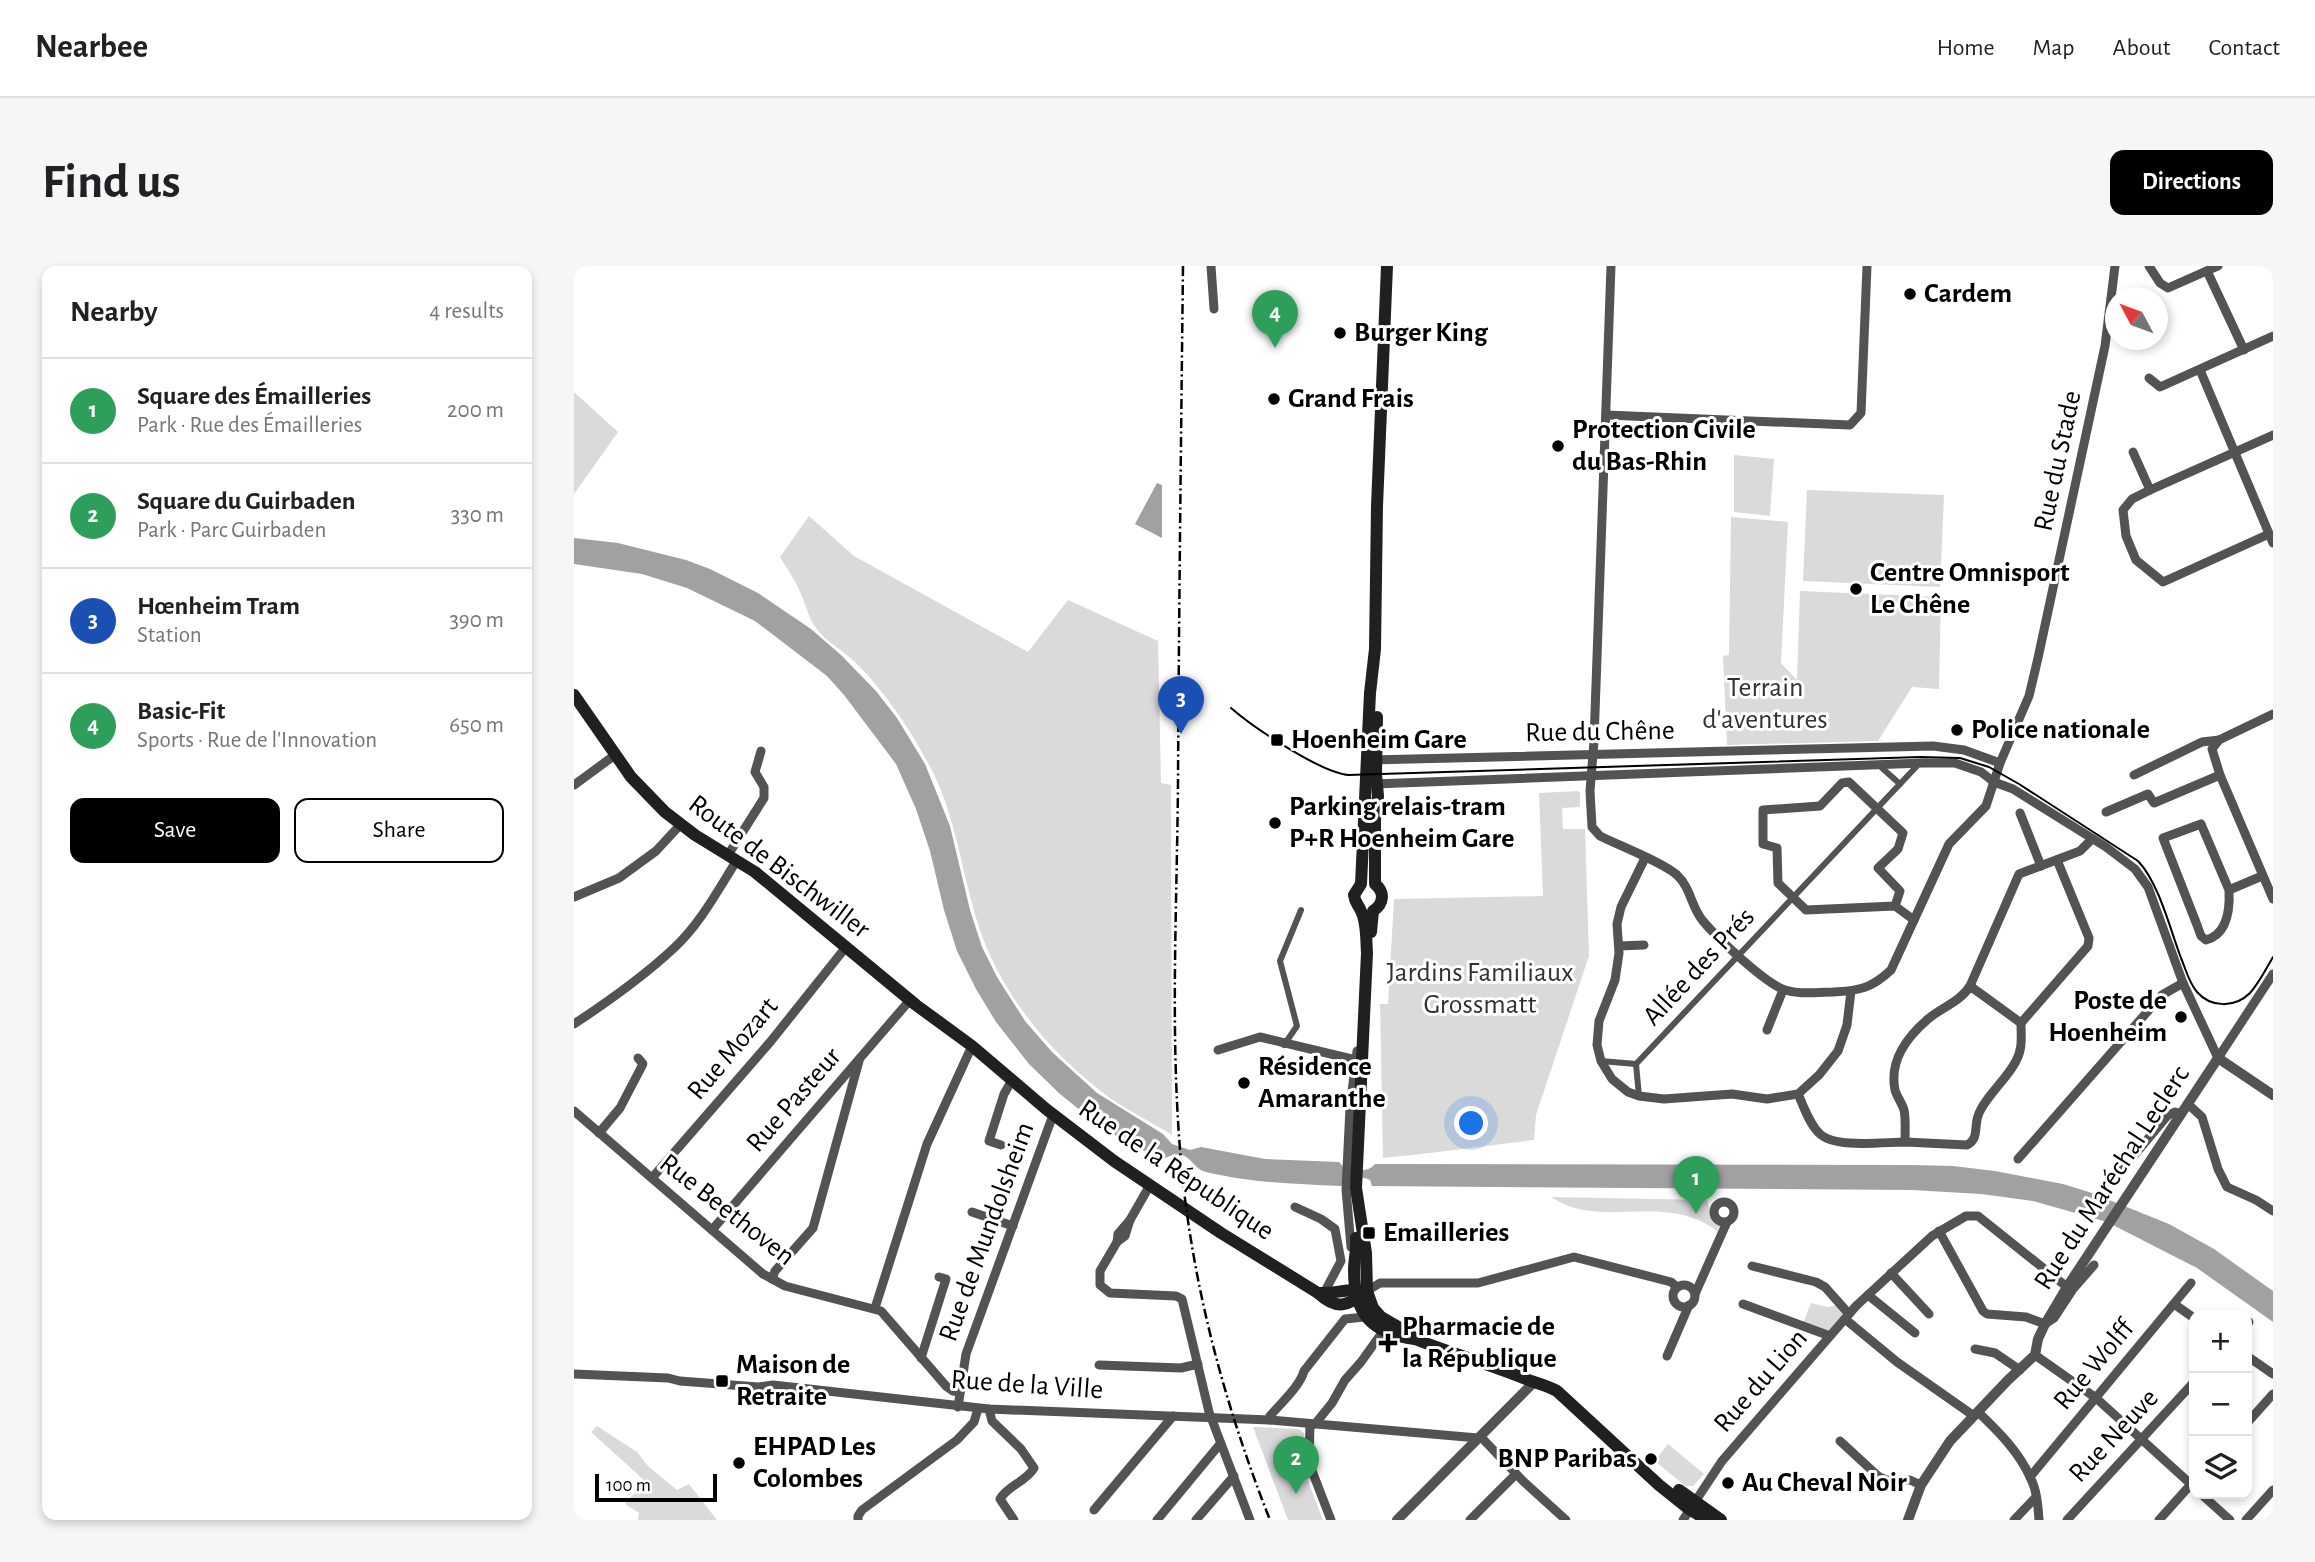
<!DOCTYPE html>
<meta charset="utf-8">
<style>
:root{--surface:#fff;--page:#f6f6f6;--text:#202124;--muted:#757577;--line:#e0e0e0;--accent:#000}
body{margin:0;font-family:"Alegreya Sans",sans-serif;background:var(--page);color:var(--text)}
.controls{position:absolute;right:21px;bottom:21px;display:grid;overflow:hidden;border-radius:14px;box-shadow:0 4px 10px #0003}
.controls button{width:63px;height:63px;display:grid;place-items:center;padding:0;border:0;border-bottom:2px solid var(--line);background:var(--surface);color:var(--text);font:35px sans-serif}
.compass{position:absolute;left:1531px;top:21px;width:63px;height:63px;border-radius:50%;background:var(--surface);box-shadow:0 4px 10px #0003;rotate:311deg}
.scale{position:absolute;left:21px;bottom:18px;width:122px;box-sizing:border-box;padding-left:7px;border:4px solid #000;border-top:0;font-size:19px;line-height:24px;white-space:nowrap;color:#000;-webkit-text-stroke:5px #fff;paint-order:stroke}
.you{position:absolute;left:898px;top:858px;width:24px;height:24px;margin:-18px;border:5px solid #fff;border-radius:50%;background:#1a73e8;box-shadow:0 0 0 10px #1a73e833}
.badge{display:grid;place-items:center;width:46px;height:46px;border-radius:50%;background:var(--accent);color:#fff;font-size:23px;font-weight:700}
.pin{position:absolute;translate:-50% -58px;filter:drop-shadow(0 2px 4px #0008)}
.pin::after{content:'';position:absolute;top:37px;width:24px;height:21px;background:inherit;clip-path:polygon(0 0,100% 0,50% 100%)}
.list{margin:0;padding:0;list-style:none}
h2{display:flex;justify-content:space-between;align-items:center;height:91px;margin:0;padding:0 28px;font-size:30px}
h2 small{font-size:23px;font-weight:400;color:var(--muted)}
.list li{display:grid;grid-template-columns:46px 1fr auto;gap:21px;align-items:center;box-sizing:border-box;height:105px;padding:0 28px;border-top:2px solid var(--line)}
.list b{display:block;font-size:26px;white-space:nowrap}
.list p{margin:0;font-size:23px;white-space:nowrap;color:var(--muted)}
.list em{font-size:23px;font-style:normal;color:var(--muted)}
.actions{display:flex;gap:14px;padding:21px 28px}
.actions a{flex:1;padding:16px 0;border:2px solid var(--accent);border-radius:14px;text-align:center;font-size:24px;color:var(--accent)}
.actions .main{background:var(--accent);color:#fff}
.icon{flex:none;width:38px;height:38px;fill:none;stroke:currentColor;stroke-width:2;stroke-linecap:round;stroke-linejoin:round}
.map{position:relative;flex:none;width:1699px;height:1254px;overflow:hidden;border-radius:14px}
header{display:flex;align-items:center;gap:42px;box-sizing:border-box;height:98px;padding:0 35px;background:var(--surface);border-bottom:2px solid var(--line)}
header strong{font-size:33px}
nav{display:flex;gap:38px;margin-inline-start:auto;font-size:24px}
.intro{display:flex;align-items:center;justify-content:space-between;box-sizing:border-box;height:168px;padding:0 42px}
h1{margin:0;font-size:49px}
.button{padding:18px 32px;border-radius:14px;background:var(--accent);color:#fff;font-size:24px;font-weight:700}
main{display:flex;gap:42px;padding:0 42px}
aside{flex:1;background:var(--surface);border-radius:14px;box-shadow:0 4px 10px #0003}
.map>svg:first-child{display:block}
.green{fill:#dadada}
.water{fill:#a1a1a1}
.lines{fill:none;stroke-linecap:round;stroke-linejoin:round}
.pedestrian{stroke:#535353;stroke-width:6}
.minor{stroke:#535353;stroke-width:9}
.tertiary{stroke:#535353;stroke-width:10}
.secondary{stroke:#202020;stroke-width:12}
.tram{stroke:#000;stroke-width:2}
.rail{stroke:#000;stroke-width:2.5;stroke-dasharray:10 3.5 2 3.5;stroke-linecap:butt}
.poi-dot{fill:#000;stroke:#fff;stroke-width:2.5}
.labels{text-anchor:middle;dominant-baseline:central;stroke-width:6;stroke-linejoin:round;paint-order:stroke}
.poi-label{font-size:28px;font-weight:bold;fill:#000;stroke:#fff;text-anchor:start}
.street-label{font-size:28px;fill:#000;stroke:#fff}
.park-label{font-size:28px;fill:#313131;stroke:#fff}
</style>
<header>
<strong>Nearbee</strong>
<nav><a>Home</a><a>Map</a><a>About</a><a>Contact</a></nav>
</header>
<div class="intro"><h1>Find us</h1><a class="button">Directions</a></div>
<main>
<aside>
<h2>Nearby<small>4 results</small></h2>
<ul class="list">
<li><span class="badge" style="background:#2e9e5b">1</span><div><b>Square des Émailleries</b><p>Park · Rue des Émailleries</p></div><em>200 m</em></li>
<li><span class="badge" style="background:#2e9e5b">2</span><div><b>Square du Guirbaden</b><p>Park · Parc Guirbaden</p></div><em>330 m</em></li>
<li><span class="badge" style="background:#1a4fb4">3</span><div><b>Hœnheim Tram</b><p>Station</p></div><em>390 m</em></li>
<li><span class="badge" style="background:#2e9e5b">4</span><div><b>Basic-Fit</b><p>Sports · Rue de l'Innovation</p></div><em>650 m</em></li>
</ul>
<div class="actions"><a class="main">Save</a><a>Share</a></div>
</aside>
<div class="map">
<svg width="1699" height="1254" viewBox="0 0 1699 1254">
<rect width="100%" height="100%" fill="#fff"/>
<g class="green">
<path d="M 0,126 L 44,166 L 0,228 Z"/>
<path d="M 1160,189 L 1200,193 L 1196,250 L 1160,246 Z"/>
<path d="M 1233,224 L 1370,229 L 1366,321 L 1229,315 Z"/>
<path d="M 235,250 L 280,290 L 454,386 L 494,334 L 584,375 L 587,517 L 597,519 L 598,869 C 579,857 558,847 539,834 C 480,792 428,731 405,661 C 387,606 382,546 353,495 C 333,459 311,426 282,397 C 270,385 252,376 242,362 C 235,353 232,339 227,328 C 222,315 213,303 206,291 Z"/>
<path d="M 1157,251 L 1214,256 L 1207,397 L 1223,414 L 1226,325 L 1367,331 L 1365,423 L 1338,421 L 1304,475 L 1153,479 L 1149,390 L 1155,389 Z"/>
<path d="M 1004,525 L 1006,527 L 1006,541 L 988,542 L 989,563 L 1011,563 L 1015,690 L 962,849 L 960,874 C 909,880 860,887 809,892 L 806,738 L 814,738 L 820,633 L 969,630 L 965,527 Z"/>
<path d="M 977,931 L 1133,934 L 1139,954 L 1146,960 L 1143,965 C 1090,925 1027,965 977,931 Z"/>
<path d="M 1237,1037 L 1254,1041 L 1263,1039 L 1271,1048 L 1255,1066 L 1229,1057 Z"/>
<path d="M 23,1160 L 63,1186 L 74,1200 L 103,1224 L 115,1218 L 143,1254 L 64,1254 L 65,1247 L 51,1238 L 71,1215 L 17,1166 Z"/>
<path d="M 679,1161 L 725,1163 L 730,1167 L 729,1202 L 749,1254 L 714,1254 Z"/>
<path d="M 1094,1178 L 1130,1208 L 1119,1220 L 1111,1220 L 1081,1195 Z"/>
</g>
<g class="water">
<path d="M 583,217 L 588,219 L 588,272 L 561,258 Z"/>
<path d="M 0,272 L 44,277 L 112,294 L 136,303 L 184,327 L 237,363 L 267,389 L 302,425 L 323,452 L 351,498 L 376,560 L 396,644 L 408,681 L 423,711 L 451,755 L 478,786 L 523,827 L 589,868 L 598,878 L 616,884 L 627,881 L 691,893 L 765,896 L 772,904 C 782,904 794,907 801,898 L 1336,899 L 1379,900 L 1421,905 L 1489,918 L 1518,927 L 1595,958 L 1640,983 L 1699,1025 L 1699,1056 L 1623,1002 L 1533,956 L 1459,935 L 1407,928 L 1338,924 L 798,920 L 796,914 L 791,912 L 773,912 L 767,920 C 719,918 679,917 632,906 C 616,902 616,880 591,892 L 559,881 L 522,857 L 486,828 L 455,798 L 422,756 L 402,723 L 383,685 L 370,644 L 356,585 L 342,543 L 322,498 L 270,429 L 253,410 L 181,355 L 113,322 L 68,308 L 0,298 Z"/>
</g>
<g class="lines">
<g class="pedestrian">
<path d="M 1308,502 L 1326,518"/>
<path d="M 710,779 L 723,760 L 706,695 L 727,644"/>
<path d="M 1027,795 L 1062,798 L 1342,501"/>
<path d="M 1062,798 L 1065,830"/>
</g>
<g class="minor">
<path d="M 637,0 L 640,43"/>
<path d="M 1037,0 L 1020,475 L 1016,525 L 1018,561 L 1026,570 C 1046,580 1088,596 1103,609 C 1117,622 1117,641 1129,655 C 1143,672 1192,718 1211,724 C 1226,729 1243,726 1259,726 C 1285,725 1298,722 1317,704 L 1375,578 L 1412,540 L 1426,497 L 1455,430 L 1464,392 L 1531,80 L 1541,0"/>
<path d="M 1575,0 L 1586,17 L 1594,22 L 1644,0"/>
<path d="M 1633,5 L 1670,84"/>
<path d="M 1626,104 L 1699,277"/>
<path d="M 1575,112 L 1586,121 L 1699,70"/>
<path d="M 1032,149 L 1276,159 L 1287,147 L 1293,0"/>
<path d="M 1559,186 L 1576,224"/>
<path d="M 1695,268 L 1589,316 L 1562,294 L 1552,270 L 1549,244 L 1558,233 L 1576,224 L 1699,169"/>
<path d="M 1699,448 L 1645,474 L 1638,483 L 1646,509 L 1699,633"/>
<path d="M 797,494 L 1359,480 L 1390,484 L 1426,497"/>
<path d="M 1560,509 L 1628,476 L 1645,474"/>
<path d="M 800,518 L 1349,497 L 1381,497 L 1407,506 L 1420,516 L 1439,523 L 1532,581 L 1561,603 L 1574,621 L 1609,717 L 1644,792"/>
<path d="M 0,519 L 41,489"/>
<path d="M 1532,546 L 1574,528 L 1580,537 L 1646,509"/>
<path d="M 1446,547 L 1467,600"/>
<path d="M 154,589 L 190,532 L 190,521 L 181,506 L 187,485"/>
<path d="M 1071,592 L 1047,641 L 1043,658 L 1045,687 L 1041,714 L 1025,755 L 1023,779 L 1027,795 L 1038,813 L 1054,826 L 1065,830 L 1090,833 L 1158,828 L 1193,833 L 1224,828 L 1245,809 L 1264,785 L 1273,759 L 1277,725"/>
<path d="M 1655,624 L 1627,558 L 1589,572 L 1623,659 L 1627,670 L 1632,674 C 1654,668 1656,643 1655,624 L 1688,610"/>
<path d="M 0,631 L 45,612 L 82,585 L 107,558"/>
<path d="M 1321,640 L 1326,625 L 1304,602 L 1324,583 L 1329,567 L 1275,516 L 1268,517 L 1246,540 L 1189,544 L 1189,578 L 1203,582 L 1204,617 L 1232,644 L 1321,640 L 1340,654"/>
<path d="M 1045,680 L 1070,679"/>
<path d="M 1396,720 L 1445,608 L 1506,585 L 1518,573"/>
<path d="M 1447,757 L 1514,680 L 1515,672 L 1483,594"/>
<path d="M 0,758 C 35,735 69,711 100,682 C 126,658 144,624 163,594"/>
<path d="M 1193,764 L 1209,724"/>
<path d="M 644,784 L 686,771 L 782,794"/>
<path d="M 1644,792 L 1699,708"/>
<path d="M 1224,828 C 1230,841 1235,857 1245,867 C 1260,883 1310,876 1331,876 C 1331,866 1332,853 1330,844 C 1328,837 1323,831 1321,824 C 1315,794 1333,771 1354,753 C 1368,741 1386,736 1396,720 L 1447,757 C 1447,770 1449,783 1442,795 C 1434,812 1409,833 1404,850 C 1400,861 1405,873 1393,879 L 1331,876"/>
<path d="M 1614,838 L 1628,851 L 1644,903 L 1653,921 L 1682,934 L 1699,945"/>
<path d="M 0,845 L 189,1008 L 211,1020 L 307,1045 L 372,1120 L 379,1125 L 386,1126"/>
<path d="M 25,867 L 46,842 L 69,798 L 64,792"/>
<path d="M 427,879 L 415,875 L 430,828 L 438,814"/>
<path d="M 1444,893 L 1588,729 L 1609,717"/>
<path d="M 78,912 L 197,775 L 272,681"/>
<path d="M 1531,918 L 1547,905 L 1593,850 L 1601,846 L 1607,848"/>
<path d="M 576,919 L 556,954 L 544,968 L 543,976 L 526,1005 L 526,1019 L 536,1027 L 602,1030 L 608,1033 L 635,1146 L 676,1254"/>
<circle cx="1150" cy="946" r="10"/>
<path d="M 721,941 L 747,953 L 761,963 L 767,995 L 750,1027"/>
<path d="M 398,946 L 439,960"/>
<path d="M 138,964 L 336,734"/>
<path d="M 1365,965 L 1409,1045 L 1413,1048 L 1452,1051 L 1471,1058 L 1480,1052 L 1499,1023 L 1520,999"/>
<path d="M 543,976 L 551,970 L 556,954"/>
<path d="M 777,981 L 772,923 L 776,842 L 783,785"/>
<path d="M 1178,1000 L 1242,1016 L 1251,1021 L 1275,1048"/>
<path d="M 1317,1007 L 1355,1048"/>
<path d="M 198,1013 L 201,1005 L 239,962 L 285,795"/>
<circle cx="1110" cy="1030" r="11"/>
<path d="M 793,1025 L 806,1017 L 904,1017 L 1000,991 L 1097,1016 L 1103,1021"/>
<path d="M 1121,1028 L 1153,956"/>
<path d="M 1294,1029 L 1341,1067"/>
<path d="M 1169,1038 L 1256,1070"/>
<path d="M 1600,1038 L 1620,1052"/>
<path d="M 301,1042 L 353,878 L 398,780"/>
<path d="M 1271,1053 L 1323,1096 L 1400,1150"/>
<path d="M 1673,1059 L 1675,1056"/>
<path d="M 1401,1083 L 1421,1087 L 1446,1104"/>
<path d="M 1461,1089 L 1522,1132 L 1620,1221"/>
<path d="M 1093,1090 L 1115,1039"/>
<path d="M 1673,1090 L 1699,1108"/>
<path d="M 347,1092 L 372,1013 L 365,1011"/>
<path d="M 525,1099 L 607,1102 L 624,1098"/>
<path d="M 0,1108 L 94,1112 L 106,1115 L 184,1121 L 199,1119 L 415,1143 L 696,1154 L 904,1172"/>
<path d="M 384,1141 L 392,1088 L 479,849"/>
<path d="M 415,1143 L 418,1155 L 447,1183 L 460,1202 C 452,1216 434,1219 426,1233 L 440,1254"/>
<path d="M 1404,1146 C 1424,1165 1445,1186 1456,1211 C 1463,1224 1464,1240 1465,1254"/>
<path d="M 696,1154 L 696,1150 C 707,1137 726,1120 730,1105 L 771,1053 L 791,1051"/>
<path d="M 1673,1157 L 1699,1128"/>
<path d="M 736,1158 L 735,1197 L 757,1254"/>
<path d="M 741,1158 L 758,1137 L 771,1114 L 787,1096 L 812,1061"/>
<path d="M 906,1170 L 949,1215 L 992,1254"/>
<path d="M 1266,1175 L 1304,1210 L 1312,1214 L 1336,1214 L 1347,1219"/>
<path d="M 1456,1211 L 1617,1017"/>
<path d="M 1627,1228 L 1656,1254"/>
<path d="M 520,1244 L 599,1150"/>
<path d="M 284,1254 L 284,1250 L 288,1244 L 383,1174 L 400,1156 L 404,1143"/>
<path d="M 583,1254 L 646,1178"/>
<path d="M 622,1254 L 660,1210"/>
<path d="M 896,1254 L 942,1208"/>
<path d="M 1109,1254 L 1148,1195 L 1282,1040 L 1358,970 L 1392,950 L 1404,950 L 1493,1021"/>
<path d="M 1440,1254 L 1462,1231"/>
<path d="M 1493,1254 L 1620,1116"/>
<path d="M 1585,1254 L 1619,1216"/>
<path d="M 1672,1254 L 1699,1224"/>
</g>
<g class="tertiary">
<path d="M 823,1254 L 960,1116"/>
<path d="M 1334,1254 L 1347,1219 L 1376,1175 L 1434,1114 L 1461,1089 L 1464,1073 L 1471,1058 L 1493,1021 L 1644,792 L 1699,829"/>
</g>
<g class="secondary">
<path d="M 813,0 L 803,240 L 801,383 L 796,427 L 787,618 L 780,629 C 781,637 784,638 787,645 C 793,656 792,674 793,687 L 782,922 L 792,987 L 793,1025 L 799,1042 L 807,1051 L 831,1065 L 841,1073"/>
<path d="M 0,429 L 57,511 L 91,546 L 121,569 L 181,606 L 342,739 L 398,780 L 472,843 L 540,895 L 647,967 L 744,1027 C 763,1045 774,1040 793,1025"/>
<path d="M 797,666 L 799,645 C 810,638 811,626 801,618 L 801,553 L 804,530 L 802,508 L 803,451"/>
<path d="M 782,972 C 783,985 780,993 780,1004 C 780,1048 798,1068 841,1073 C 879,1088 919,1099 957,1115 C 966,1118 974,1120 983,1125 L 1085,1219 L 1115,1243 L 1133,1254"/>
<path d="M 744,1027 C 759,1028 776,1022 789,1025"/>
<path d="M 1105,1224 L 1147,1254"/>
</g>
<path class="tram" d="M 657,442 C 680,462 746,506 774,509 L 1346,491 L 1386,492 L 1415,501 L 1445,518 L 1564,595 C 1585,617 1596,663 1607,692 C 1612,704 1615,717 1623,726 C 1637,742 1661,742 1676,727 C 1685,717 1692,703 1699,691"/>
<path class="rail" d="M 609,0 C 607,172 605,344 604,515 C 603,649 595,783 609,916 C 622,1033 653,1145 696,1254"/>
</g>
<g class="poi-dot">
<circle cx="1336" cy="28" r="7"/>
<circle cx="766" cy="67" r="7"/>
<circle cx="700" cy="133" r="7"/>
<circle cx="984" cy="180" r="7"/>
<circle cx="1282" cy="323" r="7"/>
<circle cx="1383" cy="464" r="7"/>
<rect x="696" y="467" width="14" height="14" rx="3.5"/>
<circle cx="701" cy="557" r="7"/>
<circle cx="1607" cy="751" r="7"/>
<circle cx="670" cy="817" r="7"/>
<rect x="788" y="960" width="14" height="14" rx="3.5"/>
<path d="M810.5 1066.5h7v7h7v7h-7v7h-7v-7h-7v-7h7z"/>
<rect x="141" y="1108" width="14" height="14" rx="3.5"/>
<circle cx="1077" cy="1193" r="7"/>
<circle cx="165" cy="1197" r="7"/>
<circle cx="1154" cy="1217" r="7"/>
</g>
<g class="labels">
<g class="poi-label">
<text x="1350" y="28">Cardem</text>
<text x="780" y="67">Burger King</text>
<text x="714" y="133">Grand Frais</text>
<text x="998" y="164">Protection Civile<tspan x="998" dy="32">du Bas-Rhin</tspan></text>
<text x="1296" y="307">Centre Omnisport<tspan x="1296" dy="32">Le Chêne</tspan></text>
<text x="1397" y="464">Police nationale</text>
<text x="717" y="474">Hoenheim Gare</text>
<text x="715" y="541">Parking relais-tram<tspan x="715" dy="32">P+R Hoenheim Gare</tspan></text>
<text x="1593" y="735" text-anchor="end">Poste de<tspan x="1593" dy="32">Hoenheim</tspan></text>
<text x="684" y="801">Résidence<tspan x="684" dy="32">Amaranthe</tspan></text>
<text x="809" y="967">Emailleries</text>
<text x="828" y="1061">Pharmacie de<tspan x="828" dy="32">la République</tspan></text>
<text x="162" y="1099">Maison de<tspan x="162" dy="32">Retraite</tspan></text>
<text x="179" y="1181">EHPAD Les<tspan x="179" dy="32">Colombes</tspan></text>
<text x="1063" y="1193" text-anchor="end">BNP Paribas</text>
<text x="1168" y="1217">Au Cheval Noir</text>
</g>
<g class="street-label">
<text transform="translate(1484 195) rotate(-78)">Rue du Stade</text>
<text transform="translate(1026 466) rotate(-1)">Rue du Chêne</text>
<text transform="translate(205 601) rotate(37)">Route de Bischwiller</text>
<text transform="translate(1125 701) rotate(-47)">Allée des Prés</text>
<text transform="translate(159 783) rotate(-50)">Rue Mozart</text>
<text transform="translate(220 834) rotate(-49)">Rue Pasteur</text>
<text transform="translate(602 904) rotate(34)">Rue de la République</text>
<text transform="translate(1538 912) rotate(-57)">Rue du Maréchal Leclerc</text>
<text transform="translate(153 944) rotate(38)">Rue Beethoven</text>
<text transform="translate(413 966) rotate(-70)">Rue de Mundolsheim</text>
<text transform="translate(1520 1099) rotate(-50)">Rue Wolff</text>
<text transform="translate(1187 1115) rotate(-49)">Rue du Lion</text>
<text transform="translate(453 1119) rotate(4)">Rue de la Ville</text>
<text transform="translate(1540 1170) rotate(-47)">Rue Neuve</text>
</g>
<g class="park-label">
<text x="1191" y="422">Terrain<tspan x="1191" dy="32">d'aventures</tspan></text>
<text x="906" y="707">Jardins Familiaux<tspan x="906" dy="32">Grossmatt</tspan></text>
</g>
</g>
</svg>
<div class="controls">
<button>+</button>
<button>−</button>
<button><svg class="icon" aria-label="layers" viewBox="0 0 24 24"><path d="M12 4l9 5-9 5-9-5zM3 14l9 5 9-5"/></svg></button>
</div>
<svg class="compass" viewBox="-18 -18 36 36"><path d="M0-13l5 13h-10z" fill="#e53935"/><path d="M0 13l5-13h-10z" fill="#757577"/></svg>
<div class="scale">100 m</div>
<div class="you"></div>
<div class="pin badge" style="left:1122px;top:948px;background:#2e9e5b">1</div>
<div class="pin badge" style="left:722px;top:1228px;background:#2e9e5b">2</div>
<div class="pin badge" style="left:607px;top:468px;background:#1a4fb4">3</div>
<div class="pin badge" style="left:701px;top:82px;background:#2e9e5b">4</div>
</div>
</main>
